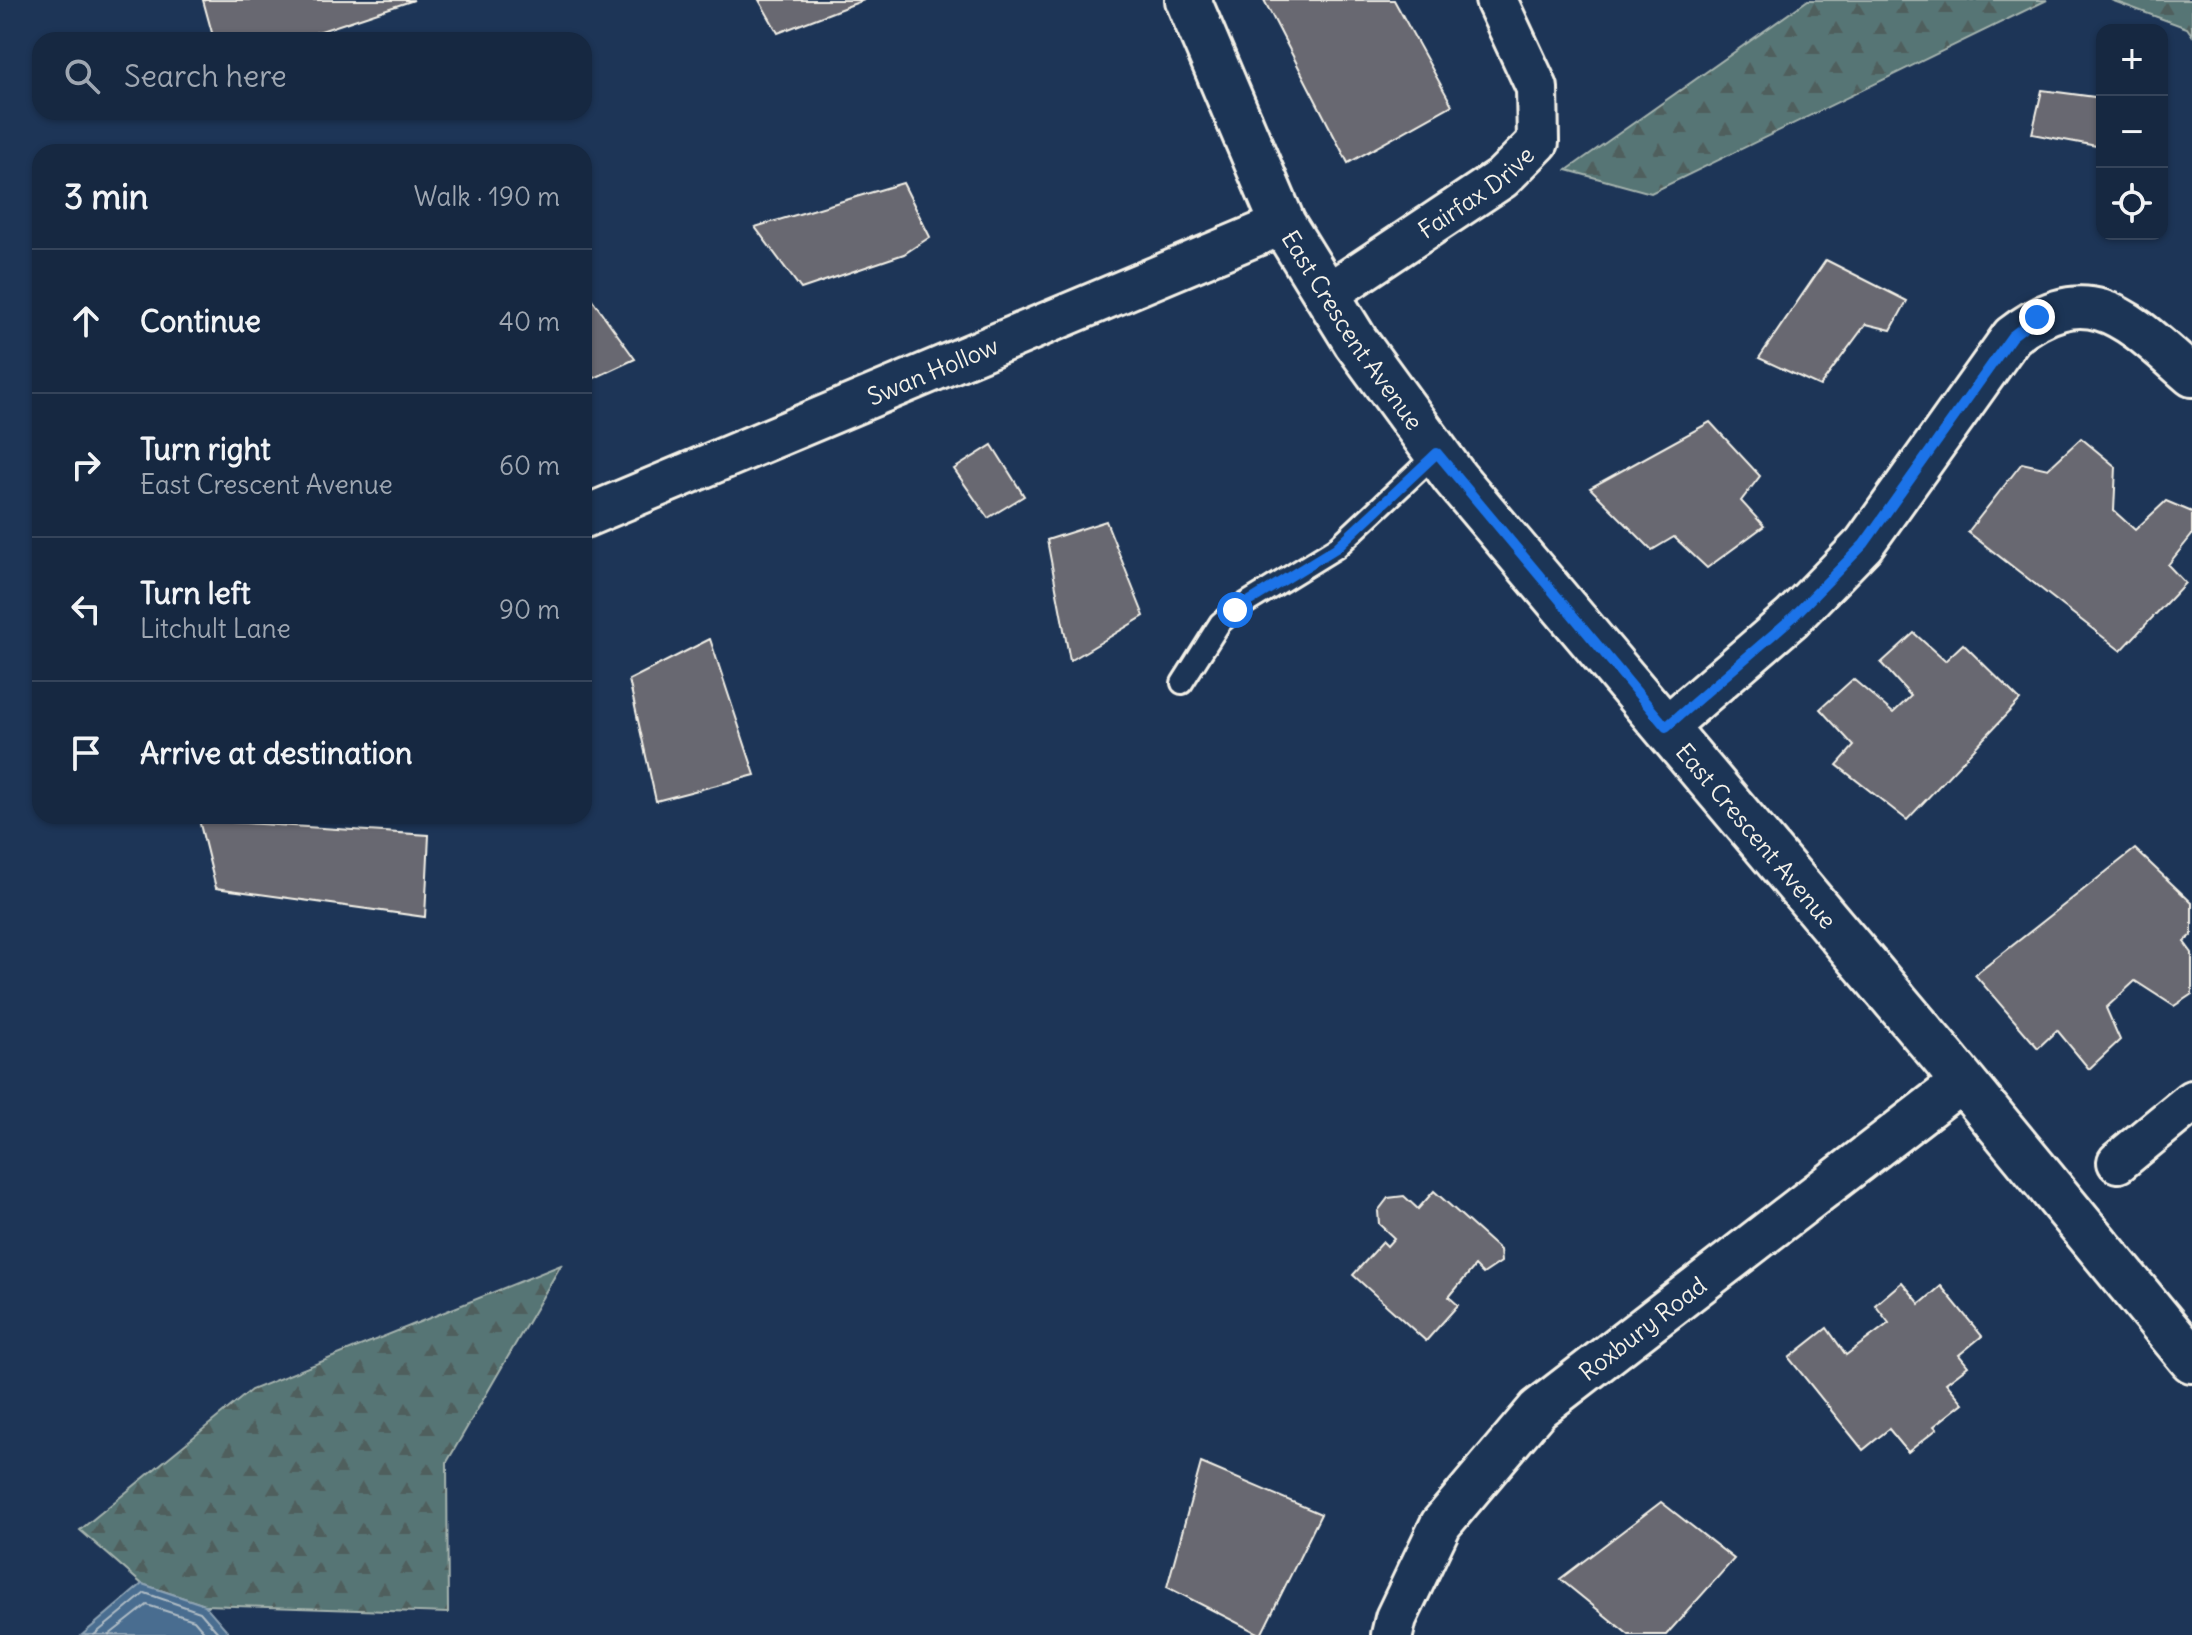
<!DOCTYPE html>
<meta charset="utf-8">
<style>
:root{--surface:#162841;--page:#23344c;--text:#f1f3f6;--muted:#9ea6b1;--line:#35445a}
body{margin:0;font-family:Delius,sans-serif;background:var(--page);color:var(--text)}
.controls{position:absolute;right:24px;top:24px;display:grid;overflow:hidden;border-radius:16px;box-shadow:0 2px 6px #0004}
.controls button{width:72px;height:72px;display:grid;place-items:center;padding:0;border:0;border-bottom:2px solid var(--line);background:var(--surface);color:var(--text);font:40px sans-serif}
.stop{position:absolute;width:24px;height:24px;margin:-18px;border:6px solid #1a73e8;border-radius:50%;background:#fff}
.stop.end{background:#1a73e8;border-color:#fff;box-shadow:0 2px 8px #0008}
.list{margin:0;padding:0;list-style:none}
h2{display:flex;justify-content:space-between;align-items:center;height:104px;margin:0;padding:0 32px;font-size:34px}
h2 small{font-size:26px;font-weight:400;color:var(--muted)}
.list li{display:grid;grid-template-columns:52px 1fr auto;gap:24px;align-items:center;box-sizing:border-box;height:144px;padding:0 32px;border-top:2px solid var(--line)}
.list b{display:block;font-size:30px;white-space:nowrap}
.list p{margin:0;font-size:26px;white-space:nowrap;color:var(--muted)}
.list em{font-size:26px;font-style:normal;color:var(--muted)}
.icon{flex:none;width:44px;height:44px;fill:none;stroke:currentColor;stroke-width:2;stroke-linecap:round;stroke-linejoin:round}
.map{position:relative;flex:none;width:2192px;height:1635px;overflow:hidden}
.search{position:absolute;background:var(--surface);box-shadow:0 2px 6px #0004;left:32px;top:32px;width:560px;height:88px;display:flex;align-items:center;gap:20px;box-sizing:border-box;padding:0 28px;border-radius:24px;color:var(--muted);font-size:30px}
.panel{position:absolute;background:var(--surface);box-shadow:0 2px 6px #0004;left:32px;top:144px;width:560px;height:680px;border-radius:24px}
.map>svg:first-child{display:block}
.forest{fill:url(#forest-firs);stroke:#a5b3ae;stroke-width:2}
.water{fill:#486d90;stroke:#8da2b3;stroke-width:2}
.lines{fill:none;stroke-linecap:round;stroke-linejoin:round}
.shore{stroke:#afbcc5;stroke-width:2}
.building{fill:#686871;stroke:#f4f1e8;stroke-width:2}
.lane-casing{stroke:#f4f1e8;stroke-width:26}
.street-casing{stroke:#f4f1e8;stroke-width:46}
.secondary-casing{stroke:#f4f1e8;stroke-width:50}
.lane{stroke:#1d3557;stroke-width:20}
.street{stroke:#1d3557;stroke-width:40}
.secondary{stroke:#1d3557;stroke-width:44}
.route{stroke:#1a73e8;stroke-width:10}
.labels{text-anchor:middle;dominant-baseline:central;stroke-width:7;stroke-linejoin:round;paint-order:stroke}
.street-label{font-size:24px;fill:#f4f1e8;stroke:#1d3557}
</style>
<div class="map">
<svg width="2192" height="1635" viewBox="0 0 2192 1635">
<defs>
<pattern id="forest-firs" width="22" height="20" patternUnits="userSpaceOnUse" patternTransform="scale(2)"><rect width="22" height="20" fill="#567574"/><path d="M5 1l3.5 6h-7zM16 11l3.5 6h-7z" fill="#505e5d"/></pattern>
</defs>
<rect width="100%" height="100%" fill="#1d3557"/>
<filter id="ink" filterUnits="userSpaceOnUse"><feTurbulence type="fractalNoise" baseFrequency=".0125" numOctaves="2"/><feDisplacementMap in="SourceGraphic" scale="16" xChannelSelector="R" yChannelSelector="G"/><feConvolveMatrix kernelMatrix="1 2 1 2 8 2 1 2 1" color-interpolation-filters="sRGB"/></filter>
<g filter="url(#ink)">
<g class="forest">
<path d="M 1808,0 L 2047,0 L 1651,193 L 1567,170 Z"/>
<path d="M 2111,0 L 2192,0 L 2192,35 L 2187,28 Z"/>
<path d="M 561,1265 L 447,1462 L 448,1613 L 205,1605 L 142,1584 L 80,1530 L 251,1390 Z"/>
</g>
<path class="water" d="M 142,1584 L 205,1605 L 231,1635 L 82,1635 Z"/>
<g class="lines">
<g class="shore">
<path d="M 94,1635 L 145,1593 L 200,1612 L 220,1635"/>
<path d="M 109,1635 L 147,1605 L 194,1620 L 207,1635"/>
</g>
</g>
<g class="building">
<path d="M 203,0 L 414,0 L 294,40 L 214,40 Z"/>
<path d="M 759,0 L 864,0 L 778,33 Z"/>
<path d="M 1264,0 L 1394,0 L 1452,105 L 1348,163 Z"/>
<path d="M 2042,90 L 2102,98 L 2102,147 L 2032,134 Z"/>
<path d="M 903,183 L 930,237 L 904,254 L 801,289 L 755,227 Z"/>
<path d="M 1826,260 L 1907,301 L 1891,330 L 1866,324 L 1820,386 L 1759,358 Z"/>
<path d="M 584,288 L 635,359 L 584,383 Z"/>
<path d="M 1710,422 L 1760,476 L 1741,501 L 1764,526 L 1707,568 L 1674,537 L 1652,550 L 1590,488 Z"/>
<path d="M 2081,438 L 2116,467 L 2114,511 L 2135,530 L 2166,501 L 2192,512 L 2192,535 L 2168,565 L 2185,583 L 2121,651 L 1968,532 L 2022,463 L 2048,469 Z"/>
<path d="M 992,445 L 1024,496 L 988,518 L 954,469 Z"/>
<path d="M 1106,521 L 1144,616 L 1070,661 L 1047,540 Z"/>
<path d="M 1914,633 L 1945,661 L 1963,644 L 2020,700 L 1907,820 L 1837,765 L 1854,746 L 1820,709 L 1853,679 L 1893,713 L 1911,696 L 1881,663 Z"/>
<path d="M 710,639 L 755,775 L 656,801 L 629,680 Z"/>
<path d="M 199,820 L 429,835 L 425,917 L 216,888 Z"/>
<path d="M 2135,849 L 2192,903 L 2192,935 L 2184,942 L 2192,953 L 2192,994 L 2174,1006 L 2135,981 L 2106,1008 L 2120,1040 L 2089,1069 L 2057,1030 L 2038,1048 L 1975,975 Z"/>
<path d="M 1434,1191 L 1500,1250 L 1501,1262 L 1483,1274 L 1475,1266 L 1449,1297 L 1458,1305 L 1426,1341 L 1353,1275 L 1383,1242 L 1387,1246 L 1394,1238 L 1379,1224 L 1378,1211 L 1388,1198 L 1404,1196 L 1418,1209 Z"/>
<path d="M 1902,1282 L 1920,1304 L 1941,1286 L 1982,1336 L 1959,1355 L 1968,1366 L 1946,1383 L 1963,1403 L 1934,1426 L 1937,1429 L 1908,1452 L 1889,1429 L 1863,1450 L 1789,1358 L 1827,1328 L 1846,1355 L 1889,1323 L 1875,1305 Z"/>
<path d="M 1201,1463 L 1321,1514 L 1261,1635 L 1167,1587 Z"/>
<path d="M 1661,1502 L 1734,1559 L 1666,1635 L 1629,1635 L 1560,1579 Z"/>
</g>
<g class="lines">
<g class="lane-casing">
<path id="lane" d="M 1182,683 L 1220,623 L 1235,610 L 1336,548 L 1437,453"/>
</g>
<g class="street-casing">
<g id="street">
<path id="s1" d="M 1326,295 L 1502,178 L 1538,142 L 1537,88 L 1496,0"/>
<path id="s2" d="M 584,517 L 1283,224"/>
<path d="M 1666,727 L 1792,618 L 1864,544 L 2012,336 C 2091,274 2131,323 2192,376"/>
<path d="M 2118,1162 L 2192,1101"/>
<path id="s3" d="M 1392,1635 L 1396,1618 L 1441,1524 L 1538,1409 L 1963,1081"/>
</g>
</g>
<g class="secondary-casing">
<g id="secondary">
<path id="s4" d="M 1188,0 L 1283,224 L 1356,342 L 1455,478 L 1943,1057 L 2192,1360"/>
</g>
</g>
<use href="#lane" class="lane"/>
<use href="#street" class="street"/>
<use href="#secondary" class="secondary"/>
</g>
</g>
<g class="lines" filter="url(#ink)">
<path class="route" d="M 1235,610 L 1336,548 L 1437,453 L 1666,727 L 1792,618 L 1864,544 L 2012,336 L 2037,317"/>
</g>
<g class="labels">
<g class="street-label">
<text stroke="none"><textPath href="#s1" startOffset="182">Fairfax Drive</textPath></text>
<text stroke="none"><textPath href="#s4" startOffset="370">East Crescent Avenue</textPath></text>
<text stroke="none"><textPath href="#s2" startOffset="378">Swan Hollow</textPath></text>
<text stroke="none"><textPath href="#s4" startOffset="1018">East Crescent Avenue</textPath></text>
<text stroke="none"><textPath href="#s3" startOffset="404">Roxbury Road</textPath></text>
</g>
</g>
</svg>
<div class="controls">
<button>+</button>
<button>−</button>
<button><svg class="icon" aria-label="locate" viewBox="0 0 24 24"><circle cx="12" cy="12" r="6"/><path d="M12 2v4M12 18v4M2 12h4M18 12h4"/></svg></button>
</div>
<div class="stop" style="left:1235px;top:610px"></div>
<div class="stop end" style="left:2037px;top:317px"></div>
<div class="search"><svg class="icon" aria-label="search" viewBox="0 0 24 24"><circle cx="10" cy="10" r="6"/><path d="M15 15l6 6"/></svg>Search here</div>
<section class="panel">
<h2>3 min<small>Walk · 190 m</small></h2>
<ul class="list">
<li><svg class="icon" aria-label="ahead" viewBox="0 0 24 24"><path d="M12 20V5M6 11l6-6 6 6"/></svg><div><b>Continue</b></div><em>40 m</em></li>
<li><svg class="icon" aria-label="right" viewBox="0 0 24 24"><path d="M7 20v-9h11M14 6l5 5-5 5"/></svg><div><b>Turn right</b><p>East Crescent Avenue</p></div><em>60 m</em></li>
<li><svg class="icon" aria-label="left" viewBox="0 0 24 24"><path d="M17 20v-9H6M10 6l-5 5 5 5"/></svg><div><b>Turn left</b><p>Litchult Lane</p></div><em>90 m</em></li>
<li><svg class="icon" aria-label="arrive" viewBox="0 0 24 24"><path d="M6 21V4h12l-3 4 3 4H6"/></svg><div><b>Arrive at destination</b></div></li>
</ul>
</section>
</div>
